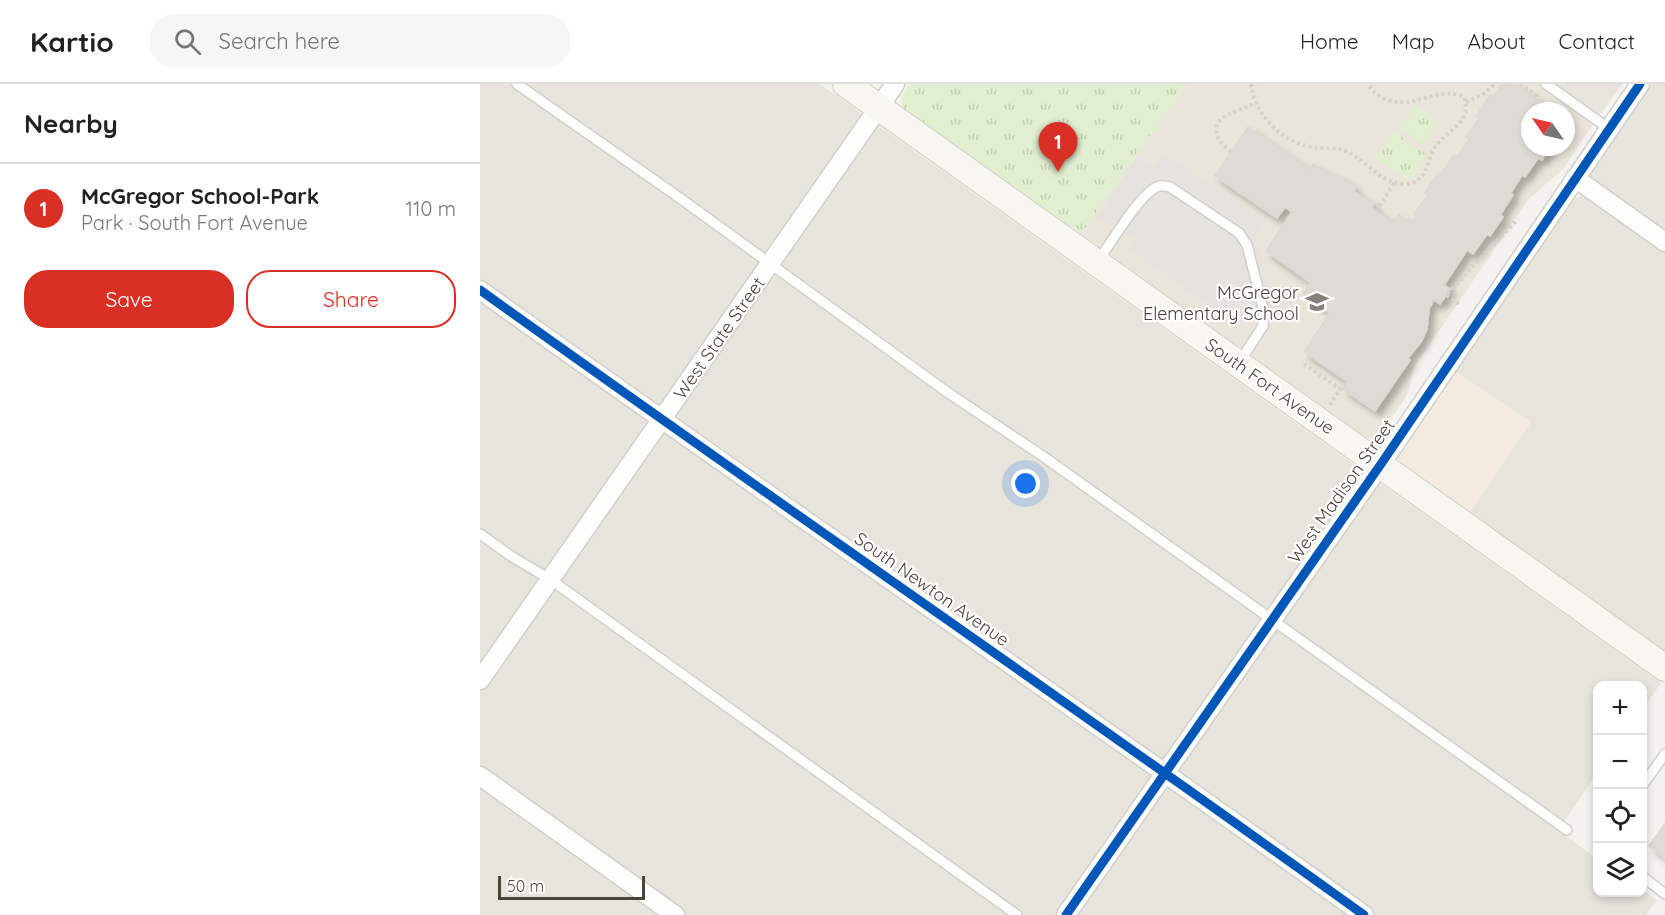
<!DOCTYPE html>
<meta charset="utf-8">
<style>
:root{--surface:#fff;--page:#f6f6f6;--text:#222;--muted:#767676;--line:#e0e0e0;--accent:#d93025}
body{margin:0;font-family:Quicksand,sans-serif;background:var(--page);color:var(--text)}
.controls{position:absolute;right:18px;bottom:18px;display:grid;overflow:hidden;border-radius:12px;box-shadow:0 3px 9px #0003}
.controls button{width:54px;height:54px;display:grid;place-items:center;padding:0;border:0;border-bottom:2px solid var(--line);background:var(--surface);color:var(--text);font:30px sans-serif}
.compass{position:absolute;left:1041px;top:18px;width:54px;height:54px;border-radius:50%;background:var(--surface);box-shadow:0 3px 9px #0003;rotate:304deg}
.scale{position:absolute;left:18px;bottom:15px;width:147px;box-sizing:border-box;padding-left:6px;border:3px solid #4b4439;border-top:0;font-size:16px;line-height:21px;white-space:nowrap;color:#4b4439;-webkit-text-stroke:4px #fff;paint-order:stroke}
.you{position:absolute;left:546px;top:400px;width:21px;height:21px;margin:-15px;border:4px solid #fff;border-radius:50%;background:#1a73e8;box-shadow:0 0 0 9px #1a73e833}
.badge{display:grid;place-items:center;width:39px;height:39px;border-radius:50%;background:var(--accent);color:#fff;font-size:20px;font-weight:700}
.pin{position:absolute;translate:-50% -50px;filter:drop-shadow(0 2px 3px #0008)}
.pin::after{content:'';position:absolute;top:32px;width:21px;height:18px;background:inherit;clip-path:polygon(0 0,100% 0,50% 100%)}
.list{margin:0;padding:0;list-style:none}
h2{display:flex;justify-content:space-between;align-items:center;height:78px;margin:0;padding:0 24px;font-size:26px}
h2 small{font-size:20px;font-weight:400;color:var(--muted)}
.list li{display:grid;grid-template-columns:39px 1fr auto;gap:18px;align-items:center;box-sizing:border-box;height:90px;padding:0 24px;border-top:2px solid var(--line)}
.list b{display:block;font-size:22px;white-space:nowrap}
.list p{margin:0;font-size:20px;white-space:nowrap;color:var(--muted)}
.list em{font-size:20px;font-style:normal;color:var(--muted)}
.actions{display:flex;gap:12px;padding:18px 24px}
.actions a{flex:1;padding:14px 0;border:2px solid var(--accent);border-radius:24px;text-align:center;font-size:21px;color:var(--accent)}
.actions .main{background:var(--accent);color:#fff}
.icon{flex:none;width:33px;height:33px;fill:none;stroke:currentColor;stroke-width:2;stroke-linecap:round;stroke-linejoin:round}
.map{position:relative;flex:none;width:1185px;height:831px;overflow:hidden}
header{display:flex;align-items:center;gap:36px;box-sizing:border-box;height:84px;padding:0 30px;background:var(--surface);border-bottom:2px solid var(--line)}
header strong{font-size:28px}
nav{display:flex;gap:33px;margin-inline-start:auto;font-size:21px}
.search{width:420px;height:54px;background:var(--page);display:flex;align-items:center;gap:15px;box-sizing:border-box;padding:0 21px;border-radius:24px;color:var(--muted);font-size:22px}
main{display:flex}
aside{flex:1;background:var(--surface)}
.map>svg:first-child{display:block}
.residential{fill:#e7e4dc}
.commercial{fill:#f3ebdf}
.education{fill:#eae5da;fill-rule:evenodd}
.park{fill:url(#park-tufts)}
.parking{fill:#e6e3df}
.building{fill:#dedbd6;stroke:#dcd9d4;stroke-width:1.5;filter:url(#shadow)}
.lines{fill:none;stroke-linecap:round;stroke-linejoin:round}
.lane-casing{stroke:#d2d0cb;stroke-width:12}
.street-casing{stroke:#d2d0cb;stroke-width:21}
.secondary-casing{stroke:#d3cfc5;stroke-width:28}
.path{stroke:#d3d2cc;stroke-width:4;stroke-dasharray:3 3;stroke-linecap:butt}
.lane{stroke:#fdfdfc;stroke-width:9}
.street{stroke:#fdfdfc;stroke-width:18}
.secondary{stroke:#f7f6f1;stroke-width:26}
.cycleway-casing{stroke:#fff;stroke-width:13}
.cycleway{stroke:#0057b8;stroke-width:9}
.labels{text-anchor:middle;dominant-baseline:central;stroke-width:4.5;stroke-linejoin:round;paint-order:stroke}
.poi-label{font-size:18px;fill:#4b4439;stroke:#fff;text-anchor:end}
.street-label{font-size:18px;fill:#4b4439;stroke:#fff}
</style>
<header>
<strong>Kartio</strong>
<div class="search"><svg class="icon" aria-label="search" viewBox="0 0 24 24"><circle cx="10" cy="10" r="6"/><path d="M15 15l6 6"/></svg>Search here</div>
<nav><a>Home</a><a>Map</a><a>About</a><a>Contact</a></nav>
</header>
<main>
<aside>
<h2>Nearby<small></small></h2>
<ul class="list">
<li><span class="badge">1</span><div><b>McGregor School-Park</b><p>Park · South Fort Avenue</p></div><em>110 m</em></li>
</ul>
<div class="actions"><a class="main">Save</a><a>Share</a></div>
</aside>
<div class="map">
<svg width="1185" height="831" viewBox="0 0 1185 831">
<defs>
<pattern id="park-tufts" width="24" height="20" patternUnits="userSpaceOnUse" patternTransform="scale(1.5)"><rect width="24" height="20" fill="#e1eecf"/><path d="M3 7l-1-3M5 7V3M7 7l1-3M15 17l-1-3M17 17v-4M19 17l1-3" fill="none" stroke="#c3cdb2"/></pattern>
<filter id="shadow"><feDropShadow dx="5.5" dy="5.5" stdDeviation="3" flood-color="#0004"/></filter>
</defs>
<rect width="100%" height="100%" fill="#f4f2ee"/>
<g class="residential">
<path d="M 0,0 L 340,0 L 1181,599 L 1163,625 L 1162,602 L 1118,602 L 1117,690 L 1078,746 L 1117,775 L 1118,808 L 1162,808 L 1163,806 L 1177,816 L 1166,831 L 0,831 Z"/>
<path d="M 1057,0 L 1142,0 L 1113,40 Z"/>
<path d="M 1172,0 L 1185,0 L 1185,150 L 1110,95 L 1109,90 Z"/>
<path d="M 1102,111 L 1185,168 L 1185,568 L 990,428 L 1051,338 L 975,287 L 1092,117 Z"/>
</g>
<path class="commercial" d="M 975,287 L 1051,338 L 990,428 L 923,383 L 918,373 L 920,366 Z"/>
<path class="education" d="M 706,0 L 1057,0 L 1113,40 L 1084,84 L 1048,116 L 933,285 L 929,307 L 924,316 L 898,354 L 891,355 L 884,353 L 601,150 ZM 1050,27 L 1086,27 L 1086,63 L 1050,63 Z"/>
<g class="park">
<path d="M 430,0 L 706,0 L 601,150 L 424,25 C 418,16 424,8 430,0 Z"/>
<path d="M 935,22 L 959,38 L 943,60 L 920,44 Z"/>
<path d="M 914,48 L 948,71 L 932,94 L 925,95 L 896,74 Z"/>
</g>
<path class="parking" d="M 684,69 L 785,137 L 775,151 L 787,204 L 792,206 L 807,201 L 813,221 L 803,224 L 801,227 L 771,235 L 766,231 L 758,242 L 649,165 L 656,154 L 654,150 L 651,150 L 649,154 L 617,133 L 657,72 L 674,82 Z"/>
<g class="building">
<path d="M 1022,0 L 1033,0 L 1073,27 L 1050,27 L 1050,63 L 1070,63 L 1062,76 L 1058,74 L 1045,93 L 1042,91 L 1030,110 L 1033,111 L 1020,131 L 1023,133 L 1010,152 L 1007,150 L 993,170 L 987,166 L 964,201 L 970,205 L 960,220 L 954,216 L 949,225 L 947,245 L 941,258 L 927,275 L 930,276 L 895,327 L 863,305 L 868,298 L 824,268 L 850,229 L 823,210 L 831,199 L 786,167 L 812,128 L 805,123 L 797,134 L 735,92 L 768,43 L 830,86 L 833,80 L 853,93 L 855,90 L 875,104 L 873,107 L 893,120 L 891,123 L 913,139 L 919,131 L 932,140 L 937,132 L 934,130 L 948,110 L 945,109 L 958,89 L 961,90 L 974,71 L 977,73 L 989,56 L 986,53 L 999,35 L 996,33 L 1010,11 L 1013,13 Z"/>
<path d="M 1185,739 L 1185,774 L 1169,762 Z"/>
</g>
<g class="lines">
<g class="lane-casing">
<g id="lane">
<path d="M 37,0 L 197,112 L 467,308 L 564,373 L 1087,746"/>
<path d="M 1066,0 L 1128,44"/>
<path d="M 618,177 C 629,162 663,104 680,102 C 684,101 687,103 690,103 L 759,149 L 767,161 L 784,228 L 783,242 L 760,277"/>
<path d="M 0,450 L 31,472 L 71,496 L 537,831"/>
<path d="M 1162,702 L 1185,670"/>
<path d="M 1162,792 L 1185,810"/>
</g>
</g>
<g class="street-casing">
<g id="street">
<path d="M 1095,94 L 1185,158"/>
<path d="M 0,206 C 293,416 591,620 884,831"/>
<path d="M 0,596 L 415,0"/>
<path d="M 0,692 L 195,831"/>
<path d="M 586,831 L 901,380 L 1160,0"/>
</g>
</g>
<g class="secondary-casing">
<path id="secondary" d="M 366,0 L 1185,584"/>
</g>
<g class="path">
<path d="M 771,0 C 775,30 800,57 831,63 C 841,65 853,63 863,66 C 884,73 899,99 923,100 C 947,100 946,80 954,65 C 964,47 994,39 984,13 C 954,0 933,30 901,13 C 895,9 891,6 888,0"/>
<path d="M 1040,0 L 1057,12 L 1055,15"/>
<path d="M 986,18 L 1002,11 L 1015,0"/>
<path d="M 751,68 C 741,59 733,53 738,38 L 746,31 L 776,19"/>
<path d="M 896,127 L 915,98"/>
<path d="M 979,220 L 966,211 L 1038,135"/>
<path d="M 824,280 L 860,305"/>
<path d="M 850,321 L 866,296"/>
</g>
<use href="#lane" class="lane"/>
<use href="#street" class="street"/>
<use href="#secondary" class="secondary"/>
<g class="cycleway-casing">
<g id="cycleway">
<path d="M 0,206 C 293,416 591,620 884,831"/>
<path d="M 586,831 L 901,380 L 1160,0"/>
</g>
</g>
<use href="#cycleway" class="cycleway"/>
</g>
<defs>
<g id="school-bare" transform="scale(1.8)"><path d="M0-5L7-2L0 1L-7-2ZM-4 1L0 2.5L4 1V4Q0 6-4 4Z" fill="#868178" stroke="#fff" stroke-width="2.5" paint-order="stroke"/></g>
</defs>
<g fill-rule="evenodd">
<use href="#school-bare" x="837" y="218"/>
</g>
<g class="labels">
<g class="poi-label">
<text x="819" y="208">McGregor<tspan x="819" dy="21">Elementary School</tspan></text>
</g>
<g class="street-label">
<text transform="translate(239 254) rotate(-55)">West State Street</text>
<text transform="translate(790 302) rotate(35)">South Fort Avenue</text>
<text transform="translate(861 407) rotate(-55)">West Madison Street</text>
<text transform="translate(452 505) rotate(35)">South Newton Avenue</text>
</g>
</g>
</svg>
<div class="controls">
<button>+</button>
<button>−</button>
<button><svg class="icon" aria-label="locate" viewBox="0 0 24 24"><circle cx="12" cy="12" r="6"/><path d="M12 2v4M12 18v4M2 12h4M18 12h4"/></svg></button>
<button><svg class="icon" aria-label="layers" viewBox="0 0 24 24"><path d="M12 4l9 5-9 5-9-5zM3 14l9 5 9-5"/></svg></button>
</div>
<svg class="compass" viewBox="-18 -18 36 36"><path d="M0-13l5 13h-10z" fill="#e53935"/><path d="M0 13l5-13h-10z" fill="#767676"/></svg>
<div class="scale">50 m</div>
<div class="you"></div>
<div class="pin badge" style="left:578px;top:88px">1</div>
</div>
</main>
